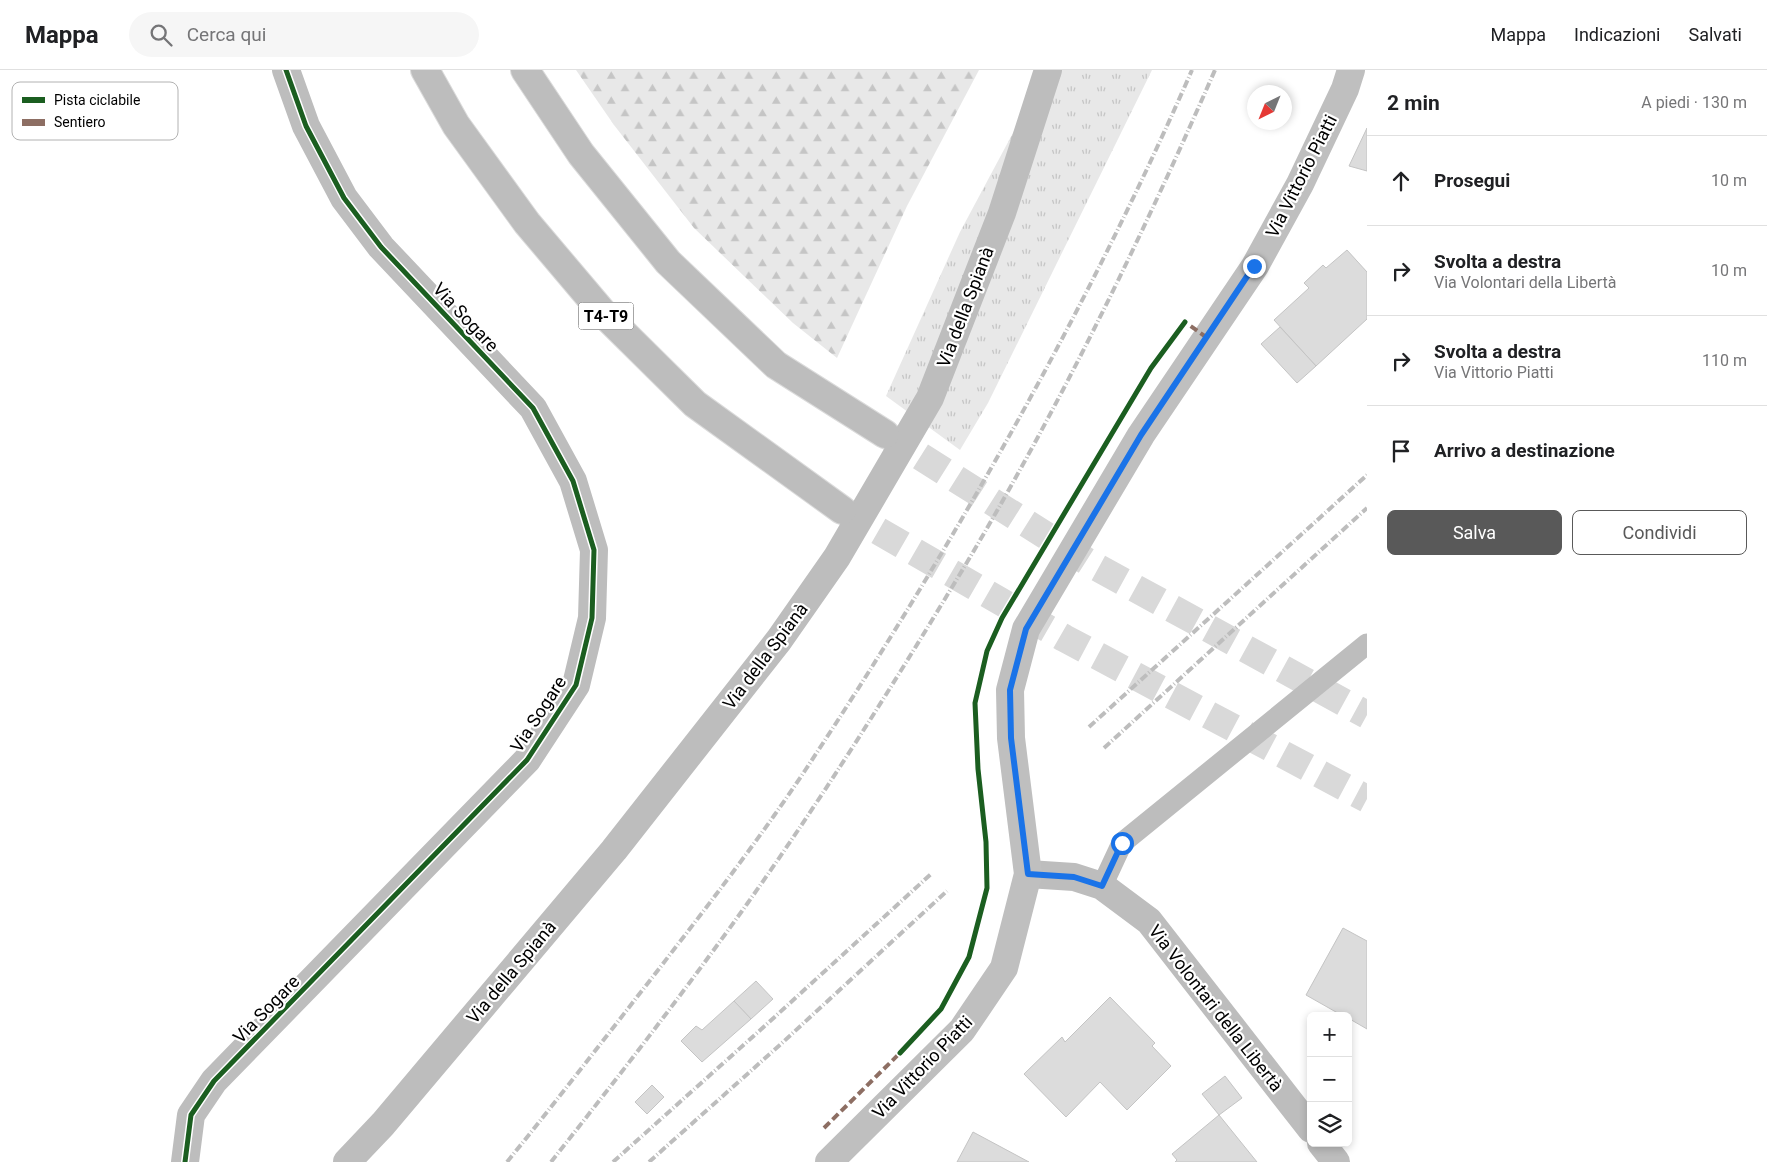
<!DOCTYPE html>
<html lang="it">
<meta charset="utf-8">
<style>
:root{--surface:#fff;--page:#f6f6f6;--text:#202124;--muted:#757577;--line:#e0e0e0;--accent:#595959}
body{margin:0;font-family:Roboto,sans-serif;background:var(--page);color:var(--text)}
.controls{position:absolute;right:15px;bottom:15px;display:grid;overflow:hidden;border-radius:8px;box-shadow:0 2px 8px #0003}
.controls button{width:45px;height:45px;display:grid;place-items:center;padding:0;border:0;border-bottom:1px solid var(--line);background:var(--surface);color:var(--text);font:25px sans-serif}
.compass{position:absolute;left:1247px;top:15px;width:45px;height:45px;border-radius:50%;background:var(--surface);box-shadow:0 2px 8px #0003;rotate:223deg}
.stop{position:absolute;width:15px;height:15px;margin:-11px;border:4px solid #1a73e8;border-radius:50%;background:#fff}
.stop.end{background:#1a73e8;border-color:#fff;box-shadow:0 1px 5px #0008}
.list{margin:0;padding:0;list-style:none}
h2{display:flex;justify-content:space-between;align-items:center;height:65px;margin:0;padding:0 20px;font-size:21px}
h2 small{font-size:16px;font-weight:400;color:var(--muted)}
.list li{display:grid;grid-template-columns:32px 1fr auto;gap:15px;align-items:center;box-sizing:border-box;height:90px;padding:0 20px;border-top:1px solid var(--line)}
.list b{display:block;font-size:19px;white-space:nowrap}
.list p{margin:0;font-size:16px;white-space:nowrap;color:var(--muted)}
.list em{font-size:16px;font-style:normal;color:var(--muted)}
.actions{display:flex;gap:10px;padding:15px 20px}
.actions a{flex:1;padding:11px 0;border:1px solid var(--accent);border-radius:8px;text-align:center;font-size:18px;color:var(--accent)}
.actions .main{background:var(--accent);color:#fff}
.icon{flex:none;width:28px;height:28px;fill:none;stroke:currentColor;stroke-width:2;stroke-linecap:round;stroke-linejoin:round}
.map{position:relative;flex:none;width:1367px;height:1092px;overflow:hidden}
header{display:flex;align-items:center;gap:30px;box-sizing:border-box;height:70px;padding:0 25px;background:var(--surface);border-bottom:1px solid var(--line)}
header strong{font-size:24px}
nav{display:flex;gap:28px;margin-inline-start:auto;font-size:18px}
.search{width:350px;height:45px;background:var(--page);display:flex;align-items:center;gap:12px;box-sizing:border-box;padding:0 18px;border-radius:28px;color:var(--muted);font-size:19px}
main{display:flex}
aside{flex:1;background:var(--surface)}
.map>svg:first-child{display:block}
.grass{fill:url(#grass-tufts)}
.forest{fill:url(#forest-firs)}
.building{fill:#dcdcdc;stroke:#c4c4c4}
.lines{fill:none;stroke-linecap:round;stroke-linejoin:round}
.highway-tunnel{stroke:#d9d9d9;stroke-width:28;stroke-dasharray:28 14;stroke-linecap:butt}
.highway-casing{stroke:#dbdbdb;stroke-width:30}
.lane{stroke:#bdbdbd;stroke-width:21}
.street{stroke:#bdbdbd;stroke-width:28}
.secondary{stroke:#bfbfbf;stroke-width:28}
.highway{stroke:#bdbdbd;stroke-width:28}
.rail{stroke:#bdbdbd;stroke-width:4;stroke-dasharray:8 2.5 1 2.5;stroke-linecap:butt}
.quiet{stroke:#8d6e63;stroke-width:4;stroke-dasharray:8 4;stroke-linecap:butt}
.cycleway-casing{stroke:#fff;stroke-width:8}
.cycleway{stroke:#1b5e20;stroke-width:5}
.route{stroke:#1a73e8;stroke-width:6}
.labels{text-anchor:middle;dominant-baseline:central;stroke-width:4.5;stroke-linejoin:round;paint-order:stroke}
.shield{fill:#fff;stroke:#4c4c4c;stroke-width:1}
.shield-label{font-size:16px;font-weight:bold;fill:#000}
.street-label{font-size:18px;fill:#000;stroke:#fff}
.key{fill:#fff;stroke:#b2b2b2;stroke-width:1}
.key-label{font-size:14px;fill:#000}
</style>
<header>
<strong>Mappa</strong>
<div class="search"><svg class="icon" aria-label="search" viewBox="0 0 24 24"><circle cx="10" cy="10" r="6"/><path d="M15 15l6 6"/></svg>Cerca qui</div>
<nav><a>Mappa</a><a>Indicazioni</a><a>Salvati</a></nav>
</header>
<main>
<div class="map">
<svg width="1367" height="1092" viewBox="0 0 1367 1092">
<defs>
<pattern id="grass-tufts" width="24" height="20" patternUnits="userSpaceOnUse" patternTransform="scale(1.25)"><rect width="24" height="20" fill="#e8e8e8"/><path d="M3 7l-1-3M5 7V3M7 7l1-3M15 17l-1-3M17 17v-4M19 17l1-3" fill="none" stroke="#c5c5c5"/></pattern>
<pattern id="forest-firs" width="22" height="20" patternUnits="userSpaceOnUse" patternTransform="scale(1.25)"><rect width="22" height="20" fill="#e8e8e8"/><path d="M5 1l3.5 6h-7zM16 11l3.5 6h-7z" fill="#c5c5c5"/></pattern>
</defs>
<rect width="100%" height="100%" fill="#fff"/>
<path class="grass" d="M 1045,0 L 1152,0 L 988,333 L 960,380 L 886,326 L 960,162 L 1037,18 Z"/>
<path class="forest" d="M 576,0 L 979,0 L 907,136 L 837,288 L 793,253 L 694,158 L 614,55 Z"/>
<g class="building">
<path d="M 1367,58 L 1367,101 L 1349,96 Z"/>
<path d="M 1347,180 L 1367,202 L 1367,249 L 1316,296 L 1274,250 L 1309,218 L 1304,213 L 1323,195 L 1326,198 Z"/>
<path d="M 1280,257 L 1316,296 L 1297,313 L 1261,274 Z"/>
<path d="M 1343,858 L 1367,871 L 1367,959 L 1348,948 L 1348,946 L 1343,946 L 1306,925 Z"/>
<path d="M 756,911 L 773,929 L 751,949 L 734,931 Z"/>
<path d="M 1110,927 L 1155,973 L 1152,976 L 1171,996 L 1127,1040 L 1100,1012 L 1066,1047 L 1024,1004 L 1062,967 L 1065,972 Z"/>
<path d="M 734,931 L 751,949 L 702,992 L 681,971 L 696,956 L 702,960 Z"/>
<path d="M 1225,1006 L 1242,1028 L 1219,1045 L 1202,1024 Z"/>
<path d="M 652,1015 L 664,1027 L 647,1044 L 635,1032 Z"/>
<path d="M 1219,1045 L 1257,1092 L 1175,1092 L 1177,1090 L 1172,1084 Z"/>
<path d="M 973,1062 L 1029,1092 L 957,1092 Z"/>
</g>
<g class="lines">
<g class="highway-tunnel">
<path d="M 885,364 L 1091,494 L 1367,645"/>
<path d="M 842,440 L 1064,568 L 1367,729"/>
</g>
<g class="highway-casing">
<g id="highway">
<path d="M 425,0 L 456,55 L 527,153 L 604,244 L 695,334 L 842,440"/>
<path d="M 525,0 L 581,84 L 668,192 L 776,295 L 885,364"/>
</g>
</g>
<path class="lane" d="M 1102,816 L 1122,773 L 1367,574"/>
<g class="street">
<path d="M 1028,804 L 1074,807 L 1102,816 L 1149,851 L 1311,1059"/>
<path d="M 1321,1073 L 1336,1092"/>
<path d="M 185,1092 L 191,1045 L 214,1011 L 527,690 L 576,615 L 592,548 L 594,480 L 573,411 L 533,338 L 381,177 L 344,128 L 306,56 L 286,0"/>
<path d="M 347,1092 L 383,1054 L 614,780 L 779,570 L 837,487 L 930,328 L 1002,143 L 1048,0"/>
</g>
<path class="secondary" d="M 829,1092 L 962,960 L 1004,898 L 1028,804 L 1011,668 L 1010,620 L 1026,559 L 1141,365 L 1255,196 L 1300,114 L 1345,19 L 1351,0"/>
<use href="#highway" class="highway"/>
<g class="rail">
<path d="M 1089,657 L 1367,405"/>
<path d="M 1104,678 L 1367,438"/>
<path d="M 507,1092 C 555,1033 601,973 648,913 C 702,843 757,773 806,699 C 952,478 1086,242 1192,0"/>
<path d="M 551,1092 C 616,1010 681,926 742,841 C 822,729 895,612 966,494 C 1060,336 1141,169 1215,0"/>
<path d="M 613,1092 L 767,954 L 931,804"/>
<path d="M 649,1092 L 782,973 L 947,821"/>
</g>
<g class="quiet">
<path d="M 1182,256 L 1185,252 L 1206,267"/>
<path d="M 824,1058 L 903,980"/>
</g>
<g class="cycleway-casing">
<g id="cycleway">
<path d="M 900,983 L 941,939 L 969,887 L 987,818 L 986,772 L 978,699 L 975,633 L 987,581 L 1002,548 L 1151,298 L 1185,252"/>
<path d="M 185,1092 L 191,1045 L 214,1011 L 527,690 L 576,615 L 592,548 L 594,480 L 573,411 L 533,338 L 381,177 L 344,128 L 306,56 L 286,0"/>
</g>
</g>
<use href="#cycleway" class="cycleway"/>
</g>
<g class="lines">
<path class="route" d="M 1122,773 L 1102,816 L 1074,807 L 1028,804 L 1011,668 L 1010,620 L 1026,559 L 1141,365 L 1254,196"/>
</g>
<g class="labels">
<rect class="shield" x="578.5" y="232.5" width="55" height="27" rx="4"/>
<g class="shield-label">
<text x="606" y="246">T4-T9</text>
</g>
<g class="street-label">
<text transform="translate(1301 106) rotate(-63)">Via Vittorio Piatti</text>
<text transform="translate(965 237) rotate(-69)">Via della Spianà</text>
<text transform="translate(466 247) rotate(47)">Via Sogare</text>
<text transform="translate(765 586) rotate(-53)">Via della Spianà</text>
<text transform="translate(538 644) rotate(-57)">Via Sogare</text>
<text transform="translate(511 902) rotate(-50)">Via della Spianà</text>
<text transform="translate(1216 938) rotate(52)">Via Volontari della Libertà</text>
<text transform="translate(266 939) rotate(-46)">Via Sogare</text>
<text transform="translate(922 997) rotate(-46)">Via Vittorio Piatti</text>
</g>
</g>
<rect x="12" y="12" width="166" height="58" rx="8" class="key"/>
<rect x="22" y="27" width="23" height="6" fill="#1b5e20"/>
<rect x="22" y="49" width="23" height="7" fill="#8d6e63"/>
<g class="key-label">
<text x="54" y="35">Pista ciclabile</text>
<text x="54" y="57">Sentiero</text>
</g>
</svg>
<div class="controls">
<button>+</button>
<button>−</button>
<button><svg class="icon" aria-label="layers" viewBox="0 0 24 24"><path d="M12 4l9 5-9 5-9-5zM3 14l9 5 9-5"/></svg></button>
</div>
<svg class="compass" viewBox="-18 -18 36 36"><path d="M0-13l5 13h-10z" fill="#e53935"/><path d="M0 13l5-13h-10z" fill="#757577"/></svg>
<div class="stop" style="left:1122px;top:773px"></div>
<div class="stop end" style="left:1254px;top:196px"></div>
</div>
<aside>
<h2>2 min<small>A piedi · 130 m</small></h2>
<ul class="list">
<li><svg class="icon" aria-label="ahead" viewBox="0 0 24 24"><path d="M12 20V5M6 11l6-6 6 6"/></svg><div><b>Prosegui</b></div><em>10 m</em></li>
<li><svg class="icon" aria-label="right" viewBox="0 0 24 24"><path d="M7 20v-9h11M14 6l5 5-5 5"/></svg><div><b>Svolta a destra</b><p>Via Volontari della Libertà</p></div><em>10 m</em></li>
<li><svg class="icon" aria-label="right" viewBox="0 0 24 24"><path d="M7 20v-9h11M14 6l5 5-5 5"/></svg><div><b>Svolta a destra</b><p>Via Vittorio Piatti</p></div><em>110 m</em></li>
<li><svg class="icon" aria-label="arrive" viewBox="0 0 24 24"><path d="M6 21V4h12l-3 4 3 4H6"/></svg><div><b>Arrivo a destinazione</b></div></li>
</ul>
<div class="actions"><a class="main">Salva</a><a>Condividi</a></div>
</aside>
</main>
